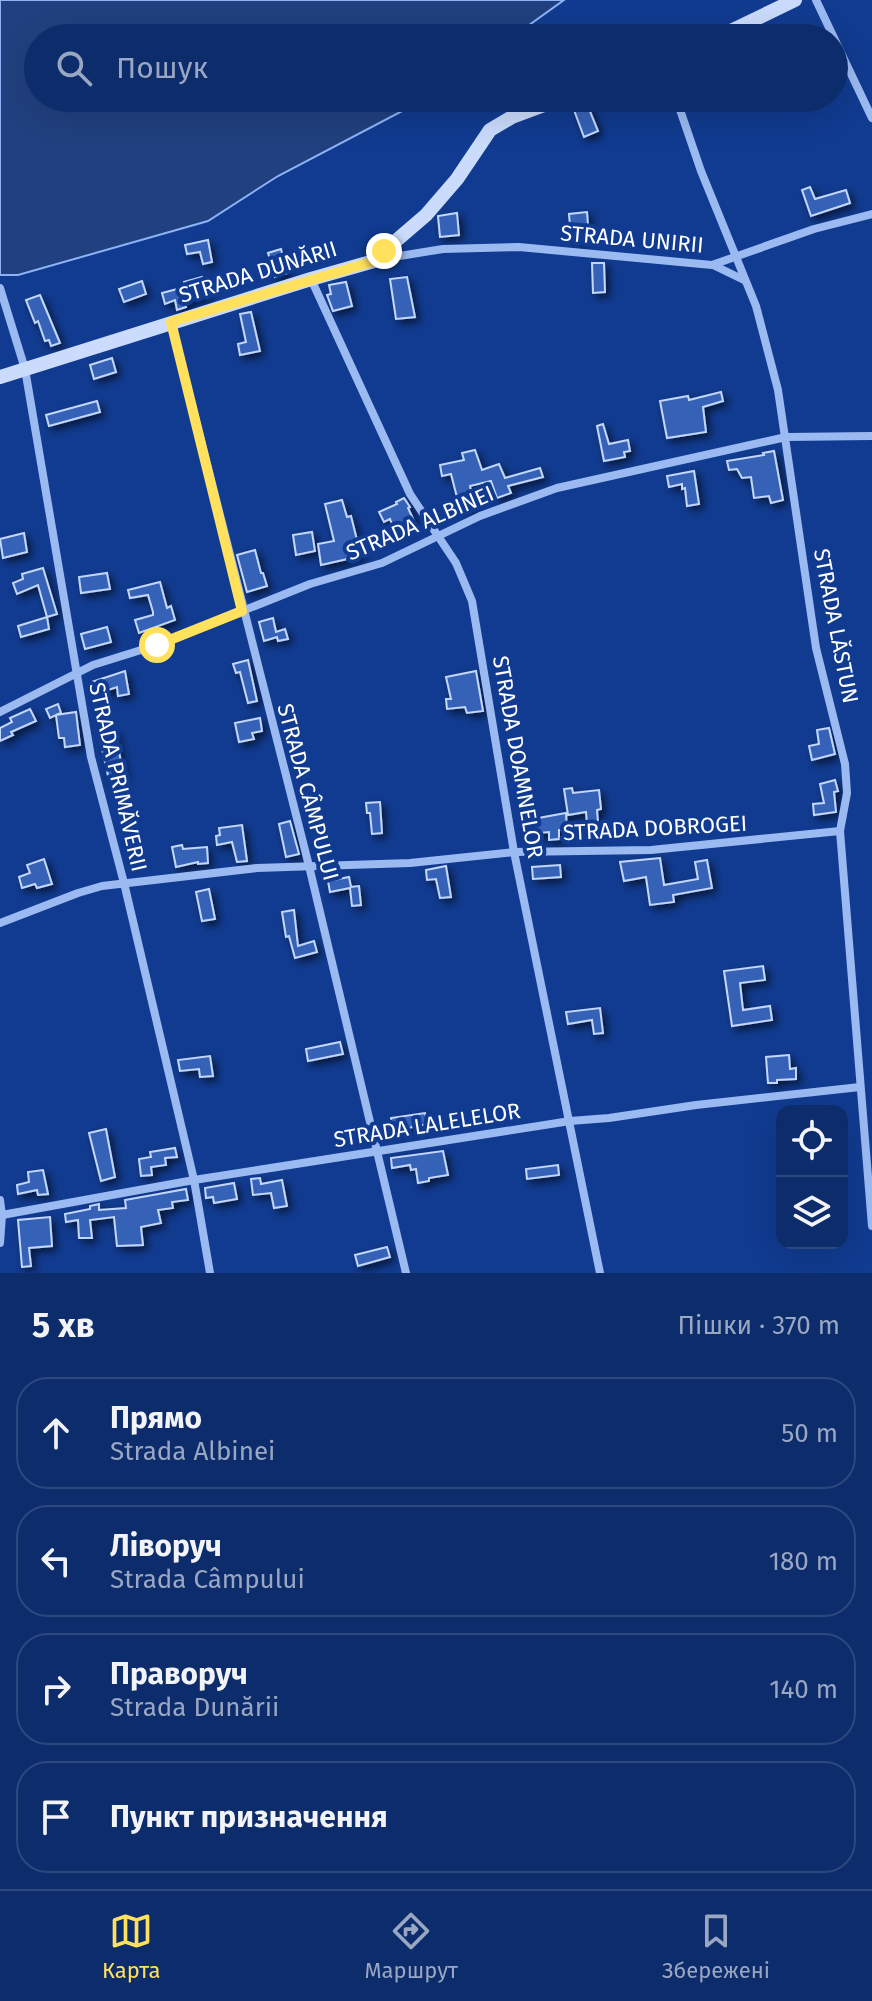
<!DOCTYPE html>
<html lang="uk">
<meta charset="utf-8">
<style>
:root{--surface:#0d2c6c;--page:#163472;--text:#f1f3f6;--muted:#9aa7c2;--line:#2d487f;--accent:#ffe15d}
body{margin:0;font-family:"Fira Sans",sans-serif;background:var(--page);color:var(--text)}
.controls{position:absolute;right:24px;bottom:24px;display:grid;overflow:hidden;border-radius:16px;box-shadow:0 8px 32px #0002}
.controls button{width:72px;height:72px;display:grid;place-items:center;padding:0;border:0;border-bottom:2px solid var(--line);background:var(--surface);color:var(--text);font:40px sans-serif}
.stop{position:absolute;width:24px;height:24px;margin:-18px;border:6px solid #ffe15d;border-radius:50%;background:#fff}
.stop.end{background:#ffe15d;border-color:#fff;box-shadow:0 2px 8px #0008}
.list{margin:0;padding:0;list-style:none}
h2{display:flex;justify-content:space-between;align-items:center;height:104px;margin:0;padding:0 32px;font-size:34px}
h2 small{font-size:26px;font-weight:400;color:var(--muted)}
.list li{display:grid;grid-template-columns:52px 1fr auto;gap:24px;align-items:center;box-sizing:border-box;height:112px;margin:0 16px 16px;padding:0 16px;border:2px solid var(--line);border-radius:32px}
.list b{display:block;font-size:30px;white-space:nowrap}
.list p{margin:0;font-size:26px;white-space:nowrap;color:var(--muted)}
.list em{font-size:26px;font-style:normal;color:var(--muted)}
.icon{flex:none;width:44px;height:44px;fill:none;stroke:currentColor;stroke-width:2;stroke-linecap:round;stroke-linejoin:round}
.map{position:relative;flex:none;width:872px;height:1273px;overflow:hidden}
.search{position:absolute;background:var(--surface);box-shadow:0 8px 32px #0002;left:24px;right:24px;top:24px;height:88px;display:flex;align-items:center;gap:20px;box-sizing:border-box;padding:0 28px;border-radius:44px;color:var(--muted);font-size:30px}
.sheet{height:616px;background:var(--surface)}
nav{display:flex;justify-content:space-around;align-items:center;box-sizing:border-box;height:112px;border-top:2px solid var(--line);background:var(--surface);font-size:22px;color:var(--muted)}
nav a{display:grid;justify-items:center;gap:4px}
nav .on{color:var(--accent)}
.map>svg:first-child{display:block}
.water{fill:#20407f;stroke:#8db3f6;stroke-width:2}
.building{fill:#3562b7;stroke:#c3d7fd;stroke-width:2;filter:url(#shadow)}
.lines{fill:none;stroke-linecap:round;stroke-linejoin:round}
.minor{stroke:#9bbaf2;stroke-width:8}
.secondary{stroke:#cadbfc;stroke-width:14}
.route{stroke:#ffe15d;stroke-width:10}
.labels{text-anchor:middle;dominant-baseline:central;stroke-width:8;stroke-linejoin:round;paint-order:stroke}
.street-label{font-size:22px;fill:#fff;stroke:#113b90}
</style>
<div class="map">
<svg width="872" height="1273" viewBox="0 0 872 1273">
<defs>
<filter id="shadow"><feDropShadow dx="4" dy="4" stdDeviation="4" flood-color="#0009"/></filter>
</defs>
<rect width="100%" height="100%" fill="#113b90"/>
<path class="water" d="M 0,0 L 564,0 L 511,38 L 38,38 L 38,98 L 427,98 L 278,176 L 208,221 L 18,275 L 0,275 Z"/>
<g class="building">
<path d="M 587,104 L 598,131 L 584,137 L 574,110 Z"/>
<path d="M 810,187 L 815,199 L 846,190 L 850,203 L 811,216 L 802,190 Z"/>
<path d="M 587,212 L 589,238 L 571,240 L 569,214 Z"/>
<path d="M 457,213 L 459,235 L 440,237 L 438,216 Z"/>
<path d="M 208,240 L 212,262 L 203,264 L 200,252 L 187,254 L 185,245 Z"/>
<path d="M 281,249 L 287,273 L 275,277 L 268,253 Z"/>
<path d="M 592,263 L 604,263 L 605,292 L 593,293 Z"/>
<path d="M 202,277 L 208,295 L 185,302 L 186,307 L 177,310 L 175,300 L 165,304 L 162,293 L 185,287 L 184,282 Z"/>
<path d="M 407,277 L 415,317 L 396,319 L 390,279 Z"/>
<path d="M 142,281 L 146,294 L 124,302 L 119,289 Z"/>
<path d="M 346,282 L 352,306 L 333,311 L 327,295 L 331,294 L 329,285 Z"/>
<path d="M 40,295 L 60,343 L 51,346 L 49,340 L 45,341 L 38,321 L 35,323 L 26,300 Z"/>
<path d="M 251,312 L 260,351 L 240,355 L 238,344 L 246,342 L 240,314 Z"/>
<path d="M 112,358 L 116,372 L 94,379 L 90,365 Z"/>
<path d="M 721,392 L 723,401 L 703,407 L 706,432 L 667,438 L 660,401 L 688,396 L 689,400 Z"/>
<path d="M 97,401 L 100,412 L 49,426 L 46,415 Z"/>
<path d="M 603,424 L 609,444 L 628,440 L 630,451 L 624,452 L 625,457 L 604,461 L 597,426 Z"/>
<path d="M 475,450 L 482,470 L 499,464 L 505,478 L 540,468 L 543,477 L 508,486 L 511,493 L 497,498 L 491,481 L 470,486 L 474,506 L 460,509 L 451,474 L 442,476 L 440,465 L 464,460 L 462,453 Z"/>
<path d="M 774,451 L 783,500 L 771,503 L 769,496 L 754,498 L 751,477 L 742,478 L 737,469 L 729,470 L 727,461 L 764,455 L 763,453 Z"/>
<path d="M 694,471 L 699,504 L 687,506 L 685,488 L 682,489 L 682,484 L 669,487 L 667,476 Z"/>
<path d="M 404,498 L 410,507 L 408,508 L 415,523 L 395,532 L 390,519 L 384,522 L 379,512 L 397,504 L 396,502 Z"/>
<path d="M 342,500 L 347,517 L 351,516 L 361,556 L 321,565 L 318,544 L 334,541 L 325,504 Z"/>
<path d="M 312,532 L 315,551 L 296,555 L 293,535 Z"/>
<path d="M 24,533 L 27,552 L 3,558 L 0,539 Z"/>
<path d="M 255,550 L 261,573 L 263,573 L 267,586 L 247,592 L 237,555 Z"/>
<path d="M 43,568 L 57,614 L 47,617 L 38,585 L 17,594 L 13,583 L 23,579 L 22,574 Z"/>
<path d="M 107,573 L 110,589 L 81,593 L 79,577 Z"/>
<path d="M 160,582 L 167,608 L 171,606 L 175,620 L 139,633 L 135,620 L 153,615 L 153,612 L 148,595 L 130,598 L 128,590 Z"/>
<path d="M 47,617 L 49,629 L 21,637 L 18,626 Z"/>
<path d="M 273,618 L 276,632 L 285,629 L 288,639 L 278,641 L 277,637 L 264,641 L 259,622 Z"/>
<path d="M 107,627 L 111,642 L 85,649 L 81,634 Z"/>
<path d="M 248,660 L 257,701 L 248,703 L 240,672 L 236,673 L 233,664 Z"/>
<path d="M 125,671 L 129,694 L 118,696 L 117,687 L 96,694 L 92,682 Z"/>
<path d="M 476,671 L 483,711 L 467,713 L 465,707 L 447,709 L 446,699 L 451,699 L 446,677 Z"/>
<path d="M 58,704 L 61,713 L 56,715 L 76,712 L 80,745 L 65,747 L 64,738 L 59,738 L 56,715 L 50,718 L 46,709 Z"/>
<path d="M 30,709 L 36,721 L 11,732 L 13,735 L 0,741 L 0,728 L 12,722 L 10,718 Z"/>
<path d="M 260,718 L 262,731 L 252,733 L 254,739 L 239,742 L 235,723 Z"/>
<path d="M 829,728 L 835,754 L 812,760 L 809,746 L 819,744 L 817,730 Z"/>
<path d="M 115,731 L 124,777 L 109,780 L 99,735 Z"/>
<path d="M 835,780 L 838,791 L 834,792 L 836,812 L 814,815 L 813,804 L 824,803 L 820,784 Z"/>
<path d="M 572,788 L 573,793 L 599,790 L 601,809 L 597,810 L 599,834 L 588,835 L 586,812 L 568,815 L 564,789 Z"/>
<path d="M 380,802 L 382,833 L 372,834 L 370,813 L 367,813 L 366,803 Z"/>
<path d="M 566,813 L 567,830 L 559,830 L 559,839 L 549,840 L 549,832 L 529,834 L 527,820 Z"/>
<path d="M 290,821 L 299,854 L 286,857 L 279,824 Z"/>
<path d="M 242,825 L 247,861 L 237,862 L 232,842 L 217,845 L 216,836 L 220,835 L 219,828 Z"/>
<path d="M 182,845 L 183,849 L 207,847 L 208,863 L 198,864 L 198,862 L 176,867 L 172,847 Z"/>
<path d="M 660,858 L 664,885 L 698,879 L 695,862 L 707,860 L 712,888 L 673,895 L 674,902 L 650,905 L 646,877 L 624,881 L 620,862 Z"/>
<path d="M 44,859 L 52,884 L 37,888 L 35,884 L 22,888 L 19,877 L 30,873 L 27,865 Z"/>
<path d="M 560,865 L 561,877 L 533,879 L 532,867 Z"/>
<path d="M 446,866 L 451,897 L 440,898 L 436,879 L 427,880 L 426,870 Z"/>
<path d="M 349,877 L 351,887 L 359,886 L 361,905 L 352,906 L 350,888 L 330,892 L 328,881 Z"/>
<path d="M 209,889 L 215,919 L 202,921 L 196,892 Z"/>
<path d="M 294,910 L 298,946 L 314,941 L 317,952 L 295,958 L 289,936 L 286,937 L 282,912 Z"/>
<path d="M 763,966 L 765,980 L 740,983 L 743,1010 L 770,1006 L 772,1020 L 732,1026 L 724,971 Z"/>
<path d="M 600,1008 L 603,1033 L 594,1034 L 592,1020 L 568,1024 L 566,1012 Z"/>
<path d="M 340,1042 L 343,1054 L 308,1061 L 306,1049 Z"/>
<path d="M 789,1055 L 790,1069 L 796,1068 L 796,1079 L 777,1080 L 777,1083 L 768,1083 L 766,1057 Z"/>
<path d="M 210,1056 L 213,1076 L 200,1077 L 199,1069 L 180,1071 L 178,1060 Z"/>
<path d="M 425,1113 L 428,1124 L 393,1131 L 391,1118 Z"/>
<path d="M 106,1129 L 115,1177 L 101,1181 L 89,1133 Z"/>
<path d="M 175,1148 L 177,1157 L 165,1158 L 166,1165 L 151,1167 L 152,1175 L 141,1176 L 139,1159 L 151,1157 L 150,1152 Z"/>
<path d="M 443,1151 L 448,1175 L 429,1178 L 429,1181 L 418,1183 L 416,1169 L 411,1170 L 410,1165 L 392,1168 L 391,1158 Z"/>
<path d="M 558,1165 L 559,1175 L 527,1179 L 526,1169 Z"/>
<path d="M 43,1170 L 48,1194 L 38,1195 L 37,1190 L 18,1194 L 17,1185 L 29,1182 L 28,1172 Z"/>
<path d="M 260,1178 L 261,1184 L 282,1180 L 287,1206 L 274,1208 L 271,1193 L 253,1195 L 251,1179 Z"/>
<path d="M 234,1183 L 237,1199 L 214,1203 L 213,1197 L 206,1198 L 205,1188 Z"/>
<path d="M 186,1189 L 188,1200 L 172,1202 L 173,1208 L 158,1210 L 161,1223 L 141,1227 L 143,1245 L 117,1246 L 114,1217 L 90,1220 L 92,1238 L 79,1238 L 78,1220 L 66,1222 L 65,1214 L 90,1209 L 90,1206 L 99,1204 L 99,1210 L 126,1208 L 125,1200 Z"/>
<path d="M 50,1217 L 52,1246 L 29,1248 L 31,1266 L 22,1267 L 18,1220 Z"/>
<path d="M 387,1247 L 390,1257 L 358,1266 L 355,1255 Z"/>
</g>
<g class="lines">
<g class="minor">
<path d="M 816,0 L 872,118"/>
<path d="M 676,98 L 701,171 L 756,306 L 778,390 L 816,648 L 845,764 L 847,793 L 840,831 L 872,1226"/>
<path d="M 381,259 L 443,249 L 519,247 L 712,265 L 814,229 L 872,214"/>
<path d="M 713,265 L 744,280"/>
<path d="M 311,279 L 410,494 L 456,563 L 472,601 L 514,852 L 600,1273"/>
<path d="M 0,288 L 25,369 L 91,757 L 124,883 L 194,1180 L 210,1273"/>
<path d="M 171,322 L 309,866 L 406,1273"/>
<path d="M 0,712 L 93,665 L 157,645 L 310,584 L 382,563 L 480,516 L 557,488 L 786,437 L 872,436"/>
<path d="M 0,923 L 78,893 L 102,886 L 257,868 L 410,863 L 514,852 L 651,850 L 840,831"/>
<path d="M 0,1200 L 2,1215 L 0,1243"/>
<path d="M 2,1215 L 194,1180 L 570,1121 L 609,1118 L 696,1105 L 860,1087"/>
</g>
<g class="secondary">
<path d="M 716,38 L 795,0"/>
<path d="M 0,377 L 311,279 L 381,259 L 384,251 L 426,215 L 457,179 L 490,130 L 512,117 L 563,98"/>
</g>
</g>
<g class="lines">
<path class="route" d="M 157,645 L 242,611 L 171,322 L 381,259 L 384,251"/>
</g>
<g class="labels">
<g class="street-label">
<text transform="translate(632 239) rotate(5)">STRADA UNIRII</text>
<text transform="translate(258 272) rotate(-17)">STRADA DUNĂRII</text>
<text transform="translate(420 523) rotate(-23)">STRADA ALBINEI</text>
<text transform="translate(836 626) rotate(79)">STRADA LĂSTUN</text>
<text transform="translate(518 757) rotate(80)">STRADA DOAMNELOR</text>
<text transform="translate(118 777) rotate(77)">STRADA PRIMĂVERII</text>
<text transform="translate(308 792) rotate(75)">STRADA CÂMPULUI</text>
<text transform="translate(655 828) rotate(-3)">STRADA DOBROGEI</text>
<text transform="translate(427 1125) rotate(-9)">STRADA LALELELOR</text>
</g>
</g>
</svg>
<div class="controls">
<button><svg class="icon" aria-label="locate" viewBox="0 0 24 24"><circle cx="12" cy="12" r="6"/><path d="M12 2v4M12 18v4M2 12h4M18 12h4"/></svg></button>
<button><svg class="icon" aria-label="layers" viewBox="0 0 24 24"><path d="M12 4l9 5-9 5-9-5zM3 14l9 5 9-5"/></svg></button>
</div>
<div class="stop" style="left:157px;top:645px"></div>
<div class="stop end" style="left:384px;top:251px"></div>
<div class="search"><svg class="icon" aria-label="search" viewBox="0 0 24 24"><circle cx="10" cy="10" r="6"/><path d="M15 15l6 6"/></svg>Пошук</div>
</div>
<section class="sheet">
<h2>5 хв<small>Пішки · 370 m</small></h2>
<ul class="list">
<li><svg class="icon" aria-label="ahead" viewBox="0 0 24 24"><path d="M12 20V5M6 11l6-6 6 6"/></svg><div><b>Прямо</b><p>Strada Albinei</p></div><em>50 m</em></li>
<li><svg class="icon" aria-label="left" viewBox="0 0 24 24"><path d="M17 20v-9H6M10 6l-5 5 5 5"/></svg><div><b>Ліворуч</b><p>Strada Câmpului</p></div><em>180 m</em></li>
<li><svg class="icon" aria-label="right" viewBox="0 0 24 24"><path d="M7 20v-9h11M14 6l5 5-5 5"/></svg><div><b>Праворуч</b><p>Strada Dunării</p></div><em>140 m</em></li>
<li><svg class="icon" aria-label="arrive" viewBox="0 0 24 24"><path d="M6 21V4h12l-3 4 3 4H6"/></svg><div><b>Пункт призначення</b></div></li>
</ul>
</section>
<nav>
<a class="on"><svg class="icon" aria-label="map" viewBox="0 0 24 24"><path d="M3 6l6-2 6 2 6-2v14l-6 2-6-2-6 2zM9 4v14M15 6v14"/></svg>Карта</a>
<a><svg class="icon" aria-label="directions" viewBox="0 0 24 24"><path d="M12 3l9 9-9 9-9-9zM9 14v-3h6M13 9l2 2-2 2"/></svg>Маршрут</a>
<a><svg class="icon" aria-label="saved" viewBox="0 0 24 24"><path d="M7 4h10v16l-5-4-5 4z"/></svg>Збережені</a>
</nav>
